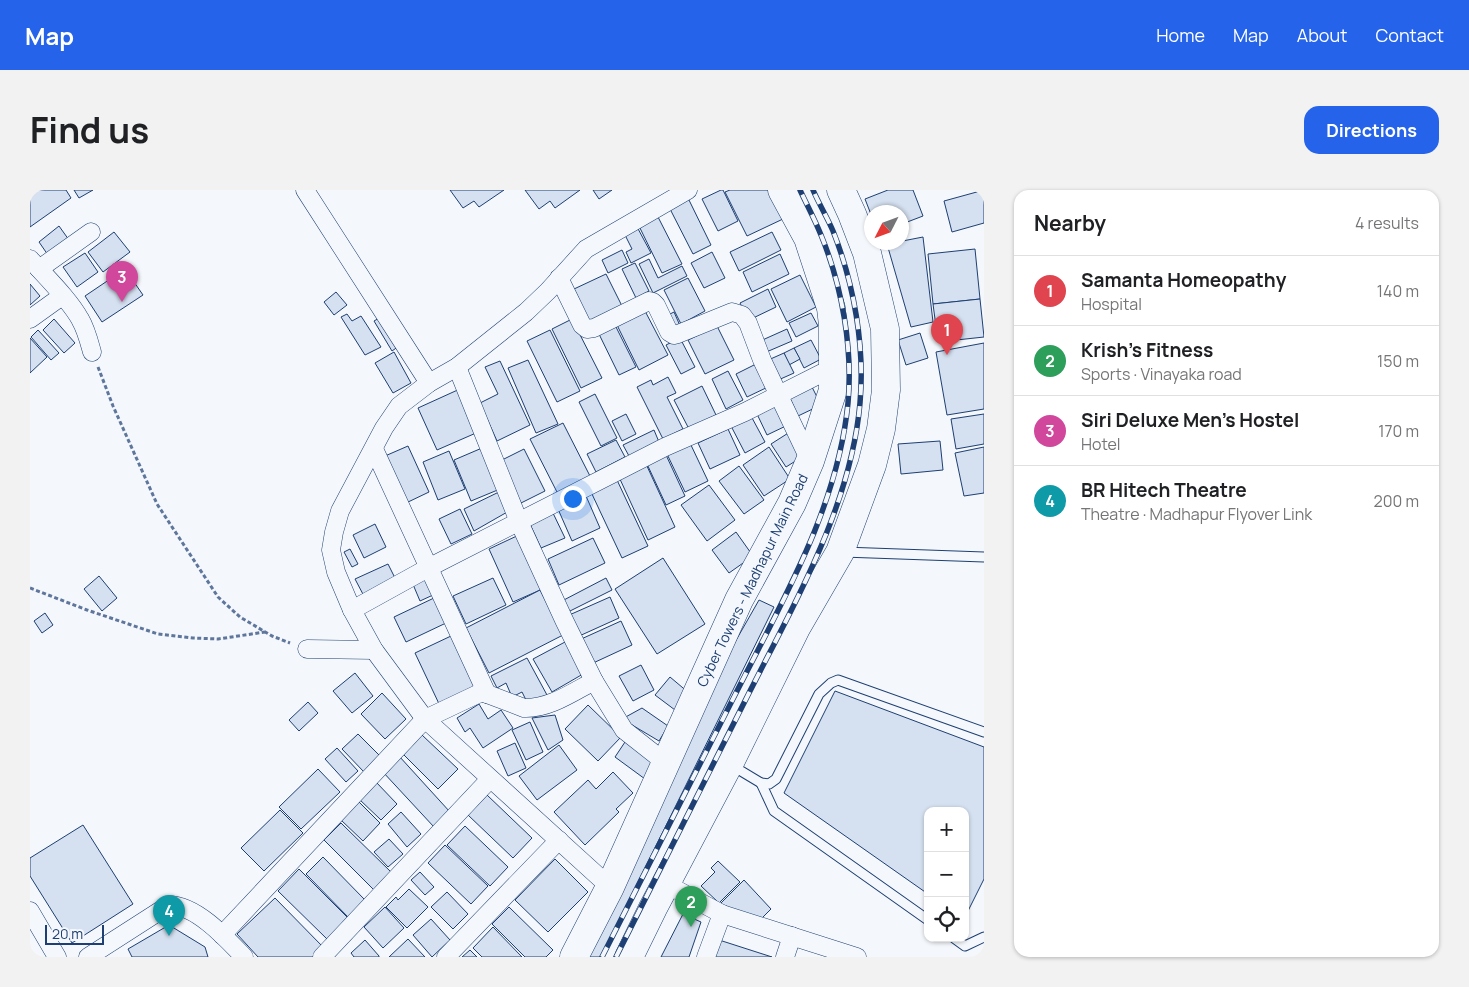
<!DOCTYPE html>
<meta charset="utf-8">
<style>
:root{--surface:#fff;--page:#f2f2f2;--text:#202124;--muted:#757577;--line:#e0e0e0;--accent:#2563eb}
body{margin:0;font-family:Manrope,sans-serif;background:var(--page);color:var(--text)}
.controls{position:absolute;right:15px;bottom:15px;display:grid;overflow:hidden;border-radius:10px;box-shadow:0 1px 4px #0004}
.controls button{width:45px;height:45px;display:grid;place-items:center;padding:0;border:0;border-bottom:1px solid var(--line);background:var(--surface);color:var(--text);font:25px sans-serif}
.compass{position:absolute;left:834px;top:15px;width:45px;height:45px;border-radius:50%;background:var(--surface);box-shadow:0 1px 4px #0004;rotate:228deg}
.scale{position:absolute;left:15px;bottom:12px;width:59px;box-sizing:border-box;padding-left:5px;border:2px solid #1d3f73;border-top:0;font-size:14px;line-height:18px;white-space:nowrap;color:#1d3f73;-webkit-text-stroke:4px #f4f7fb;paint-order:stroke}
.you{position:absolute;left:542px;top:308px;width:18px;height:18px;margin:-12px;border:4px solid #fff;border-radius:50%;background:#1a73e8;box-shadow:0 0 0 8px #1a73e833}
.badge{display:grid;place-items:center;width:32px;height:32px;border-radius:50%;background:var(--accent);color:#fff;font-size:16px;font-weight:700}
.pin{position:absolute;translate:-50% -41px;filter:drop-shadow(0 1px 2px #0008)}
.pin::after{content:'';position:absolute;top:26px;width:18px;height:15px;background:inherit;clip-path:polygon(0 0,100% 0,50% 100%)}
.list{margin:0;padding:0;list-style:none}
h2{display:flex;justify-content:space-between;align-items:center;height:65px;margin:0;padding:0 20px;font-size:21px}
h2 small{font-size:16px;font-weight:400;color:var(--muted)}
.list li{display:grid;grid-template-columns:32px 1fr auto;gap:15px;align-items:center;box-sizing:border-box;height:70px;padding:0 20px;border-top:1px solid var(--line)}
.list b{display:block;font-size:19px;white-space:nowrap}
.list p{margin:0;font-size:16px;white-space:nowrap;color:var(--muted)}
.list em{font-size:16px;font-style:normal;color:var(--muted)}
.icon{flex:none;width:28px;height:28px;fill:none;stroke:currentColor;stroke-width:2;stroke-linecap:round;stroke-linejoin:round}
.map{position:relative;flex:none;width:954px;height:767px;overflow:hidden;border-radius:15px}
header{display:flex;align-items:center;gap:30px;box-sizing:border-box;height:70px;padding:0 25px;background:var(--accent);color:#fff}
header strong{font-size:24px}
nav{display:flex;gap:28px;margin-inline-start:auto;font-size:18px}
.intro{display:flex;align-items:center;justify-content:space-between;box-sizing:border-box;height:120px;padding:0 30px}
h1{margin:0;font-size:35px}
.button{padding:12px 22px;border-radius:15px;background:var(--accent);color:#fff;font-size:18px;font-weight:700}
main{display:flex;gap:30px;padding:0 30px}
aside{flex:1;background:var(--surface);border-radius:15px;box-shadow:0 1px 4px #0004}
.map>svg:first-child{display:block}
.building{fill:#d5e0f0;stroke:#1d3f73}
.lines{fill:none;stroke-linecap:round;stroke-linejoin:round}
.service-casing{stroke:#1d3f73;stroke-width:11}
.minor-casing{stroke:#1d3f73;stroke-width:19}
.primary-casing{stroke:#1d3f73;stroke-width:29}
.path{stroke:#5e769c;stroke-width:3;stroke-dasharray:4 2.5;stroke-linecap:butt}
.service{stroke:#f4f7fb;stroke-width:9}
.minor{stroke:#f4f7fb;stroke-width:18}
.primary{stroke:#f4f7fb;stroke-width:28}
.rail-casing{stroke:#1d3f73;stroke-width:5.5}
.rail{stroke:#f4f7fb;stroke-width:4;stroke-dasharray:11;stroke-linecap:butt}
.labels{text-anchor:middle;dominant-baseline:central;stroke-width:4;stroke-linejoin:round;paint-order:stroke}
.street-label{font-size:14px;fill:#1d3f73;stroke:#f4f7fb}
</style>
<header>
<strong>Map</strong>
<nav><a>Home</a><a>Map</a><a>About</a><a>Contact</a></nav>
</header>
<div class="intro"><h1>Find us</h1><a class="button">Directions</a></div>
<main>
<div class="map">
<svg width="954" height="767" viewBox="0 0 954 767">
<rect width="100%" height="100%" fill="#f4f7fb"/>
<g class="building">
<path d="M 0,0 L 36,0 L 41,8 L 0,37 Z"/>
<path d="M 44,0 L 63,0 L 49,8 Z"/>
<path d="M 420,0 L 474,0 L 449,17 L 444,11 L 433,18 Z"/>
<path d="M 495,0 L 550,0 L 525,18 L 520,11 L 509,19 Z"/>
<path d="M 563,0 L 582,0 L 569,9 Z"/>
<path d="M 691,0 L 693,0 L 708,31 L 688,41 L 672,9 Z"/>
<path d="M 700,0 L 739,0 L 753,29 L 717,46 L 695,2 Z"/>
<path d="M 858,0 L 883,0 L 893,26 L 872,34 L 872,22 L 842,22 L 842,27 L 835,9 Z"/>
<path d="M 954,0 L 954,33 L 922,42 L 914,11 Z"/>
<path d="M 658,8 L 681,55 L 663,64 L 639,17 Z"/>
<path d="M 627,25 L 652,74 L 632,83 L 608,34 Z"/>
<path d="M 606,35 L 621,63 L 601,73 L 596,62 L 602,59 L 593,41 Z"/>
<path d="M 29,36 L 39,50 L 18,65 L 9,52 Z"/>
<path d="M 84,42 L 100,62 L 73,82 L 58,62 Z"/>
<path d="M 742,42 L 751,60 L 709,81 L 700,62 Z"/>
<path d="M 893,47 L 903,132 L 881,137 L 857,54 Z"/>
<path d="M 945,59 L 950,109 L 903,114 L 898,64 Z"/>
<path d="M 592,60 L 598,73 L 578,83 L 572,70 Z"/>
<path d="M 682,62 L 695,88 L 674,98 L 661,73 Z"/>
<path d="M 55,63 L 68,82 L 47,97 L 33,77 Z"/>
<path d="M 750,64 L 759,84 L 722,102 L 713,82 Z"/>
<path d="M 619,69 L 628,88 L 652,76 L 657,86 L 623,103 L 609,74 Z"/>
<path d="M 605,73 L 619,101 L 606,108 L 592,79 Z"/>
<path d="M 95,79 L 113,105 L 72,132 L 55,106 Z"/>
<path d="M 576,84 L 592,116 L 560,132 L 544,99 Z"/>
<path d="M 770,85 L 786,117 L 757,132 L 741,99 Z"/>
<path d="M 658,88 L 675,121 L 651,134 L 634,100 Z"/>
<path d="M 0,94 L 10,106 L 0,115 Z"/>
<path d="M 738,99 L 746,117 L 719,130 L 710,113 Z"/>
<path d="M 306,102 L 317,115 L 304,125 L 294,112 Z"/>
<path d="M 950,109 L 954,147 L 908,152 L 903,114 Z"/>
<path d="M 615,121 L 638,165 L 609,180 L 587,135 Z"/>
<path d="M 644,122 L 651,138 L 641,143 L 634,127 Z"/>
<path d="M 781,123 L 788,136 L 766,147 L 759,133 Z"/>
<path d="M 317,124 L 322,131 L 331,126 L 351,157 L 335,165 L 311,127 Z"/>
<path d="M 351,127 L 369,156 L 362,161 L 344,131 Z"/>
<path d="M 24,129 L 45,153 L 34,163 L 13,140 Z"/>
<path d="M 542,129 L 572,188 L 551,198 L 522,139 Z"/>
<path d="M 583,131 L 606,177 L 589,185 L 567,140 Z"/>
<path d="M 687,136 L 704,170 L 675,184 L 658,150 Z"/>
<path d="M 757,139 L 762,151 L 734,163 L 728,152 Z"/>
<path d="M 8,140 L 29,163 L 21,170 L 1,147 Z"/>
<path d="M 520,140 L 550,201 L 527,212 L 497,151 Z"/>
<path d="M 890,143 L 898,168 L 876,175 L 868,150 Z"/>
<path d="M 0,148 L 17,167 L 0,183 Z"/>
<path d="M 650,148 L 665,177 L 651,184 L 636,155 Z"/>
<path d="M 781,150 L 791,169 L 774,178 L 764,158 Z"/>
<path d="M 954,153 L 954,219 L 917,225 L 906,162 Z"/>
<path d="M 764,158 L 770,169 L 759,175 L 754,163 Z"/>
<path d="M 364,162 L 381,193 L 363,203 L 345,173 Z"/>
<path d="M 754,163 L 764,183 L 746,191 L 736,171 Z"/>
<path d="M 498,170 L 528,234 L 506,243 L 478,178 Z"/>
<path d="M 470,171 L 500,235 L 467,251 L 450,213 L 468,204 L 455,177 Z"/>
<path d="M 728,173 L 740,196 L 717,207 L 706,184 Z"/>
<path d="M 698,181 L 713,210 L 696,219 L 682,189 Z"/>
<path d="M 638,187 L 646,203 L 637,207 L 653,239 L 633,249 L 607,197 L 621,190 L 623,195 Z"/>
<path d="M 780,193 L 791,215 L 768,226 L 758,204 Z"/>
<path d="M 672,196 L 686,225 L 659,239 L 644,210 Z"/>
<path d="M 432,198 L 446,243 L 407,260 L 388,218 Z"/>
<path d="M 565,204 L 587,248 L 571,256 L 549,212 Z"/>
<path d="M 750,213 L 760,234 L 737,245 L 727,224 Z"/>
<path d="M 596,224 L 606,244 L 592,251 L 582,231 Z"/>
<path d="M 954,224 L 954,254 L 926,259 L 921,229 Z"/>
<path d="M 721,226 L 735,252 L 715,263 L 701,236 Z"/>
<path d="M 533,233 L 561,288 L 528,304 L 500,249 Z"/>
<path d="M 698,239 L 710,265 L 680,279 L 668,253 Z"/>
<path d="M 624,240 L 629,252 L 599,266 L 593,255 Z"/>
<path d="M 763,240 L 775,265 L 756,277 L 741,254 Z"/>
<path d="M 586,250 L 595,267 L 566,282 L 557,264 Z"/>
<path d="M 910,251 L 913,280 L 871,284 L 868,254 Z"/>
<path d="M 660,253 L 678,291 L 655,302 L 637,264 Z"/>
<path d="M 378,256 L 399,302 L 376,313 L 355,266 Z"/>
<path d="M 739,257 L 760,289 L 734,306 L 713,275 Z"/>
<path d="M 954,257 L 954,303 L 934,306 L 925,263 Z"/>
<path d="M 452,258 L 470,299 L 441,311 L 424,270 Z"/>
<path d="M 494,259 L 515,301 L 491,313 L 470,271 Z"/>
<path d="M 419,261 L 435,299 L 408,310 L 393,272 Z"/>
<path d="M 636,265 L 655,306 L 636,315 L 617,274 Z"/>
<path d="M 616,274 L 645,337 L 618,350 L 589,287 Z"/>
<path d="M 709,276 L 734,310 L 714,324 L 689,291 Z"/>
<path d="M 587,290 L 618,356 L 592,368 L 561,302 Z"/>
<path d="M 679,295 L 705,330 L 677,351 L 651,315 Z"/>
<path d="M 473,300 L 479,321 L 444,341 L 434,319 Z"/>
<path d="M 556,306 L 570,338 L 542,351 L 528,319 Z"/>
<path d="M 430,319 L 442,344 L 421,354 L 409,329 Z"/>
<path d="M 522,321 L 535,348 L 511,358 L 499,332 Z"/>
<path d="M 345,334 L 356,357 L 334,368 L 323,345 Z"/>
<path d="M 706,342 L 723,366 L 699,383 L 682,360 Z"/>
<path d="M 491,344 L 517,397 L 483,412 L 459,359 Z"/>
<path d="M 563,348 L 575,373 L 529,395 L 518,369 Z"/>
<path d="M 320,359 L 328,374 L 322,377 L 314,362 Z"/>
<path d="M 633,368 L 675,434 L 627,464 L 585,399 Z"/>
<path d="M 358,374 L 367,392 L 335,408 L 325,389 Z"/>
<path d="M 69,386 L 87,408 L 72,421 L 54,399 Z"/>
<path d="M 394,387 L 403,405 L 390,411 L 382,392 Z"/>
<path d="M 463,388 L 476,415 L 436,434 L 423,406 Z"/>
<path d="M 576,388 L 582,400 L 536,423 L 530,412 Z"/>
<path d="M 510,400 L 533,445 L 459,483 L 436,438 Z"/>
<path d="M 580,407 L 589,428 L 547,447 L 537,426 Z"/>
<path d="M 404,408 L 416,433 L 376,452 L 364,427 Z"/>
<path d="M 729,410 L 744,417 L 571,767 L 545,767 L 636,573 Z"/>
<path d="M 15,423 L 23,435 L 12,443 L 4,431 Z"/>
<path d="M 591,431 L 602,455 L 561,474 L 549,450 Z"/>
<path d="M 421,446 L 447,500 L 411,518 L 385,463 Z"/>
<path d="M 535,452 L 553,484 L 522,502 L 503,469 Z"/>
<path d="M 497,468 L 517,505 L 498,514 L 492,502 L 482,507 L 476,493 L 467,498 L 461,486 Z"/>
<path d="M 611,475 L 624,500 L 603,511 L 589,486 Z"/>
<path d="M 325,483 L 343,506 L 322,523 L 303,501 Z"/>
<path d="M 640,487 L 659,503 L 645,520 L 625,505 Z"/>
<path d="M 805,501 L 954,557 L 954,689 L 935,727 L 935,621 L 898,621 L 898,704 L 754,603 Z"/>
<path d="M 352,503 L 376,529 L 355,549 L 331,524 Z"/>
<path d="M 278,512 L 288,523 L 269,541 L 259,530 Z"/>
<path d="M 449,514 L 458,529 L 471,520 L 483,538 L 453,558 L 440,538 L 435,542 L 427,528 Z"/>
<path d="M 558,515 L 591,547 L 568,571 L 535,539 Z"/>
<path d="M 612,518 L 638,536 L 629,551 L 592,529 Z"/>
<path d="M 525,525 L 533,550 L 518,560 L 502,528 Z"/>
<path d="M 500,532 L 513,562 L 496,570 L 482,540 Z"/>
<path d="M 328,544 L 350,566 L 334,582 L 312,559 Z"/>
<path d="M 392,545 L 428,579 L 408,599 L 373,564 Z"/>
<path d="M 597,549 L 628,571 L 615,589 L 585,567 Z"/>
<path d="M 485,553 L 496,578 L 478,586 L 467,561 Z"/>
<path d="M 529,555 L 547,580 L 507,610 L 489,586 Z"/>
<path d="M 307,558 L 328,581 L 316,592 L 295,569 Z"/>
<path d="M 369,566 L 420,622 L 404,637 L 352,581 Z"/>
<path d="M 288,579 L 310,602 L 271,639 L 249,617 Z"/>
<path d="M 583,582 L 603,603 L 586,619 L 589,622 L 555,655 L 524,622 L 558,590 L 566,599 Z"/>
<path d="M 346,592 L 367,614 L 351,630 L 329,609 Z"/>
<path d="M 457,605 L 502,648 L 483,668 L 438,625 Z"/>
<path d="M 329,612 L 350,633 L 333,651 L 311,630 Z"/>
<path d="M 250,620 L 273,643 L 234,681 L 211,658 Z"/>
<path d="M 371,622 L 391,644 L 377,657 L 358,634 Z"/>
<path d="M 311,633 L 361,682 L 344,700 L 294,650 Z"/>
<path d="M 53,635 L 103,714 L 42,753 L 0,686 L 0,668 Z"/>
<path d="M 435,636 L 478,677 L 460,696 L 417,655 Z"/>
<path d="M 359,649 L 373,664 L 358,677 L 344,662 Z"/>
<path d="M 415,655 L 458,696 L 441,714 L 398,673 Z"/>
<path d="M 293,667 L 335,710 L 318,727 L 276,684 Z"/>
<path d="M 525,669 L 558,702 L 518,742 L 485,710 Z"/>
<path d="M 688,671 L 710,692 L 689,713 L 671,696 L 685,682 L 681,678 Z"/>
<path d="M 269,679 L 319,729 L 298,750 L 248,701 Z"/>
<path d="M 390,682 L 404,697 L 395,705 L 381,690 Z"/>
<path d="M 714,690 L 741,719 L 726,734 L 705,727 L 691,713 Z"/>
<path d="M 379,699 L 398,717 L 377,738 L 356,717 L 366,707 L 368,710 Z"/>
<path d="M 417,702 L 438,724 L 423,739 L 401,717 Z"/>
<path d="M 245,708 L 294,758 L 285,767 L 228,767 L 207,744 Z"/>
<path d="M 355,717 L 374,738 L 353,758 L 334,737 Z"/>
<path d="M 479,717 L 523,760 L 516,767 L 495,767 L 462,734 Z"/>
<path d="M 653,724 L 671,732 L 659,767 L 631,767 Z"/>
<path d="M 401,729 L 420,750 L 402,767 L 383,745 Z"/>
<path d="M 139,735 L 175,757 L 178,767 L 102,767 L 98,759 Z"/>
<path d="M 463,737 L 492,767 L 452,767 L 443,758 Z"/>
<path d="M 378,749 L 395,767 L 359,767 Z"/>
<path d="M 686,749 L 742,767 L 681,767 Z"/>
<path d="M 335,750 L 349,766 L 349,767 L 324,767 L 321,763 Z"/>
<path d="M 440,760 L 447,767 L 432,767 Z"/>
</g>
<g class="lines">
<g class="service-casing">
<g id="service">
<path d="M 813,362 L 954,367"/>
<path d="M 701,575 L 731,593 L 739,594 L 746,589 L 789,504 L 801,493 L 808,490 L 954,542"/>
<path d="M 731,593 L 744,621 L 898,730"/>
<path d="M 924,748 L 935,756 L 954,747"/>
</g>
</g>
<g class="minor-casing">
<g id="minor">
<path d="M 275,0 L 399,193"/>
<path d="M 0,69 C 16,87 39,109 50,129 C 56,139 59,151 62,162"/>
<path d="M 9,79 L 61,42"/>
<path d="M 529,88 L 552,135 L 557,139 L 564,138 L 619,111 L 623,112 L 626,115 L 639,142 L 644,145 L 648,144 L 702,122 L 712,125 L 718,133 L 732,170 L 780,271"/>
<path d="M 0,129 L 32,106"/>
<path d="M 427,177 L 489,332 L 534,430 L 564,491 L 594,540 L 636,573"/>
<path d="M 344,259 L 457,504"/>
<path d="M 322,420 L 398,378 L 635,257 L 715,222 L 802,178"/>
<path d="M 277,459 L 344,460"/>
<path d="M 636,694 L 692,724 L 827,767"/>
<path d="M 580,697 L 395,529 L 344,460 L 322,420 L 306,382 L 301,360 L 304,342 L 310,321 L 354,238 L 369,216 L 399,193 L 427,177 L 496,122 L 518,101 L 556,59 L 658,0"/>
<path d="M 0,721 L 27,767"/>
<path d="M 192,745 L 395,529 L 452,502 L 494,518 C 519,519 543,502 564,491"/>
<path d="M 58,767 L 139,715 C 166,715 196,748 214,767"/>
<path d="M 292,767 L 460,589"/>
<path d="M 416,767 L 529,650"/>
<path d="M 676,767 L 692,724"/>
<path d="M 755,767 L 762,746"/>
</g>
</g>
<g class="primary-casing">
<g id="primary">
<path d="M 544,767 L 580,697 L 709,410 L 762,313 L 780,271 L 803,200 L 803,135 L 801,118 L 778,48 L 752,0"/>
<path d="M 599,767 L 623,718 L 699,574 L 766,438 L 810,362 L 842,275 L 851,239 L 856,200 L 855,139 L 837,63 L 822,24 L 811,0"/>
</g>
</g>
<g class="path">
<path d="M 68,177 L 83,216 L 127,314 L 188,407 L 210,427 L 242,446 L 260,453"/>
<path d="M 0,398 L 57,420 L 128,444 L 163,448 L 188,449 L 235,442"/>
</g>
<use href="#service" class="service"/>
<use href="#minor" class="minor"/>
<use href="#primary" class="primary"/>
<g class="rail-casing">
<g id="rail">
<path d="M 572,767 C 617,678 663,588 708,499 C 754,408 808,316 818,213 C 823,158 812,96 791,45 C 785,30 777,15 770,0"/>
<path d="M 586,767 C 630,679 675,591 719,503 C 765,412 821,316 830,213 C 835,156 824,94 803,41 C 797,27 789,14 783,0"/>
</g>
</g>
<use href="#rail" class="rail"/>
</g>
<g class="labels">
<g class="street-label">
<text transform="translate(722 390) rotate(-64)">Cyber Towers - Madhapur Main Road</text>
</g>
</g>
</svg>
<div class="controls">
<button>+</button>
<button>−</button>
<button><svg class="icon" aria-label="locate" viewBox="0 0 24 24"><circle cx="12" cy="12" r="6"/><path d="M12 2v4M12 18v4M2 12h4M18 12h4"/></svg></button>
</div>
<svg class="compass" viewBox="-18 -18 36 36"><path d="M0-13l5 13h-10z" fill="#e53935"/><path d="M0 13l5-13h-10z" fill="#757577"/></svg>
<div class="scale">20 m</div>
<div class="you"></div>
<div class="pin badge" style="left:917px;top:165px;background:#e0444e">1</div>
<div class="pin badge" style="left:661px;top:737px;background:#2e9e5b">2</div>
<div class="pin badge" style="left:92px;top:112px;background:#d1479c">3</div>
<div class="pin badge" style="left:139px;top:746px;background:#0f9aa8">4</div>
</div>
<aside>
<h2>Nearby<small>4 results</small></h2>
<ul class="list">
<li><span class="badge" style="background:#e0444e">1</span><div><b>Samanta Homeopathy</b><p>Hospital</p></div><em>140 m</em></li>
<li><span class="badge" style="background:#2e9e5b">2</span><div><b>Krish's Fitness</b><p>Sports · Vinayaka road</p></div><em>150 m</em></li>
<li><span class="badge" style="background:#d1479c">3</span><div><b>Siri Deluxe Men's Hostel</b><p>Hotel</p></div><em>170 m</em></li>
<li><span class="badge" style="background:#0f9aa8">4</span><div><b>BR Hitech Theatre</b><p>Theatre · Madhapur Flyover Link</p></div><em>200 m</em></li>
</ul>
</aside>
</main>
